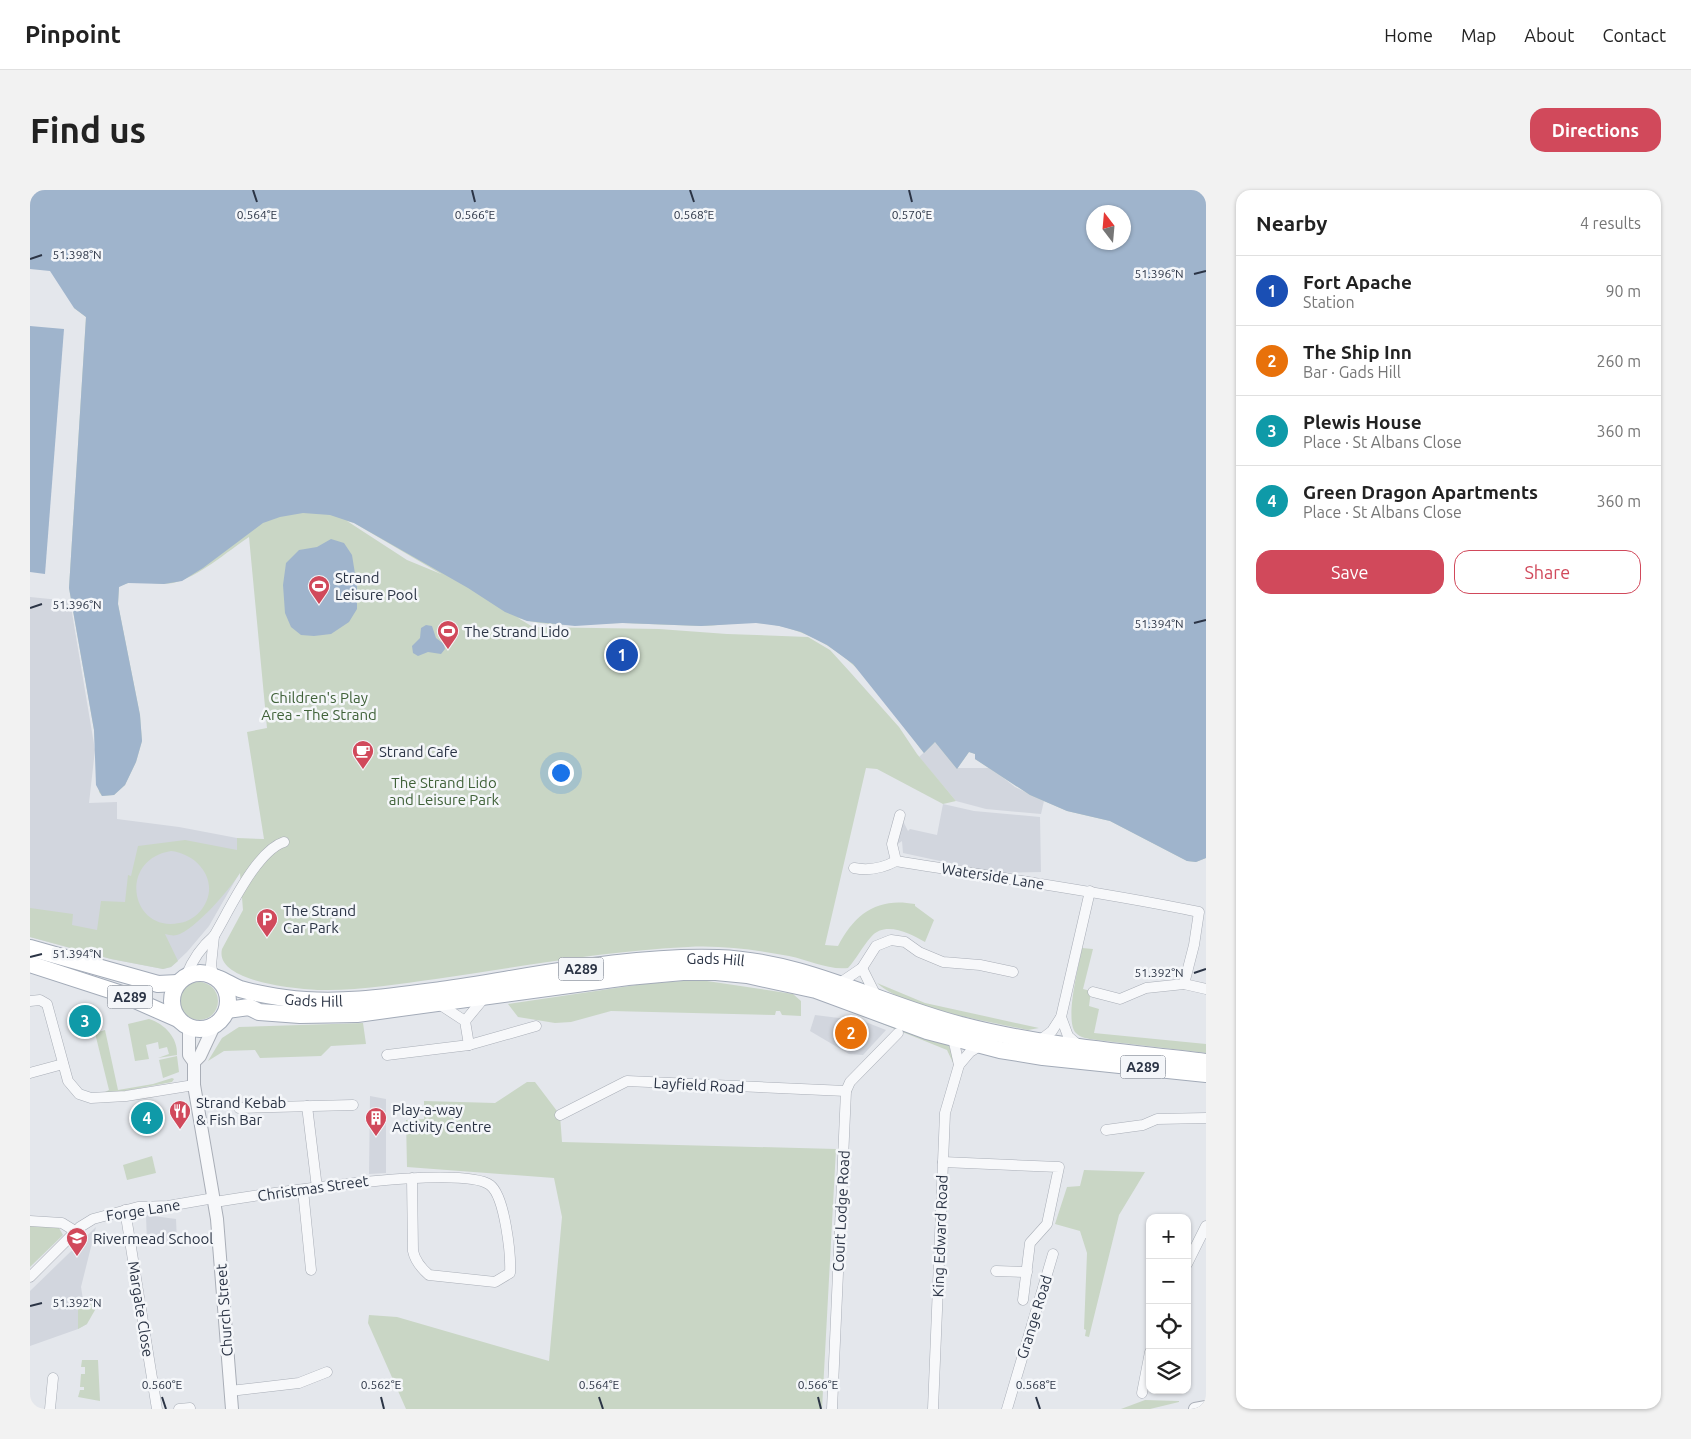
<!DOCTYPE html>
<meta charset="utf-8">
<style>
:root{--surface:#fff;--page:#f2f2f2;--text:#222;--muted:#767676;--line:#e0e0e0;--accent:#d1495b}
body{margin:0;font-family:Ubuntu,sans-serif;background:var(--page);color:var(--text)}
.controls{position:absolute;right:15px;bottom:15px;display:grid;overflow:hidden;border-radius:10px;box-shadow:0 1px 4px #0004}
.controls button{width:45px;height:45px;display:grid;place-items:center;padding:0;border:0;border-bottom:1px solid var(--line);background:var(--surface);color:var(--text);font:25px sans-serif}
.compass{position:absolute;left:1056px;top:15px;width:45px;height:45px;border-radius:50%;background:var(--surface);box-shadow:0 1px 4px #0004;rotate:344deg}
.you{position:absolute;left:530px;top:582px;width:18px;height:18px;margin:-12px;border:4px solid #fff;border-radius:50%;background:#1a73e8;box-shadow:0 0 0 8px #1a73e833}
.badge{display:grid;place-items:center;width:32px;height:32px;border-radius:50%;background:var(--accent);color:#fff;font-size:16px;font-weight:700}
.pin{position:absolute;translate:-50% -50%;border:2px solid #fff;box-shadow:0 1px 5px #0006}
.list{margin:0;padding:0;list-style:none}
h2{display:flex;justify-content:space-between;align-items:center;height:65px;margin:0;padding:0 20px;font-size:21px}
h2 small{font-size:16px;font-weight:400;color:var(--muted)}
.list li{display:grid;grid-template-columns:32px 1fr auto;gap:15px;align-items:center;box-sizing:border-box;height:70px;padding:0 20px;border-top:1px solid var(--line)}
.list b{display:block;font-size:19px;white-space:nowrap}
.list p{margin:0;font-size:16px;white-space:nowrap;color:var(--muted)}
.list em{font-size:16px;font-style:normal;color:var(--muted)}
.actions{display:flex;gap:10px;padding:15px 20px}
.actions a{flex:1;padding:11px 0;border:1px solid var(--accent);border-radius:15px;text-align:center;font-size:18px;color:var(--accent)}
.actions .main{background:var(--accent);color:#fff}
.icon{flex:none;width:28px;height:28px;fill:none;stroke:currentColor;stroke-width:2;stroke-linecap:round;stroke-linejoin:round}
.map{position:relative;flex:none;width:1176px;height:1219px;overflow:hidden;border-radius:15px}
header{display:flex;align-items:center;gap:30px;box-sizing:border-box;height:70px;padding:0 25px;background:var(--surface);border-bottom:1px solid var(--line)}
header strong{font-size:24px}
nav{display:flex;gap:28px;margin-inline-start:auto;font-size:18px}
.intro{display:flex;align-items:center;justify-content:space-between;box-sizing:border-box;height:120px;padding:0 30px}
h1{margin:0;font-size:35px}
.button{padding:12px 22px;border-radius:15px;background:var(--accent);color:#fff;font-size:18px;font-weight:700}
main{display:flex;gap:30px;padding:0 30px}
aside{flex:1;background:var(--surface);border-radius:15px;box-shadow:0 1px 4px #0004}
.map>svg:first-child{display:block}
.built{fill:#d2d6de}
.green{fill:#c9d6c5;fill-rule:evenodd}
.water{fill:#9fb4cc;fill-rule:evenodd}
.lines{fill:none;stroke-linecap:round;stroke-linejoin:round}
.minor-casing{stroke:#a9aeb7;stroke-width:11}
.tertiary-casing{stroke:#a9aeb7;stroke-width:14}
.primary-casing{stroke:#a3abb8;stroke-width:18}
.minor{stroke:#f7f8fa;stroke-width:10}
.tertiary{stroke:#f7f8fa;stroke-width:12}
.primary{stroke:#fff;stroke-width:16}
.ticks{fill:none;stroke:#2b3445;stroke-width:2}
.labels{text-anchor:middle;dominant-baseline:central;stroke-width:5;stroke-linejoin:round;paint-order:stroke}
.shield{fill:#f4f6f9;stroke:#676e7b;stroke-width:1}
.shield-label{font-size:14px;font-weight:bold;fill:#2b3445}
.poi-label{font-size:15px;fill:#2b3445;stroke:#f4f6f9;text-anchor:start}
.park-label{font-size:15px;fill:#3f6138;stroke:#f4f6f9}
.street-label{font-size:15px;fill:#2b3445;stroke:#f4f6f9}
.ticks-label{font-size:12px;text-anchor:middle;fill:#2b3445;stroke:#f4f6f9;stroke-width:5;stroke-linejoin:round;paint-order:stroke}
</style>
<header>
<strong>Pinpoint</strong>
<nav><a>Home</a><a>Map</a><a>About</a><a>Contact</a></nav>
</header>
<div class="intro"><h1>Find us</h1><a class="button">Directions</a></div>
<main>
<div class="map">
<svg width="1176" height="1219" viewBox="0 0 1176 1219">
<rect width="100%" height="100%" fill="#e4e7ec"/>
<g class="built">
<path d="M 0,407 L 40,411 L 65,560 L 59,613 L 87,612 L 87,629 L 149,637 L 207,648 L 210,682 L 179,736 L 157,762 L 141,777 L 133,779 L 81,769 L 0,747 Z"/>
<path d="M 905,552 L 927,578 L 961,578 L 985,597 L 1014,611 L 1011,624 L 956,619 L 926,611 L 889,567 Z"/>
<path d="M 913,614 L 944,621 L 1010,627 L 1011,682 L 966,683 L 873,663 L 872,651 L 865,656 L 870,632 L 874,633 L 878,641 L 880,639 L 907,645 Z"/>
<path d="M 785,825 L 833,831 L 856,840 L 833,865 L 819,864 L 780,841 Z"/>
<path d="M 340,906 L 356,909 L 356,983 L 339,984 Z"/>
<path d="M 116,1025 L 146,1029 L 147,1052 L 117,1053 Z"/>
<path d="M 66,1037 L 51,1097 L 57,1134 L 48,1139 L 0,1156 L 0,1101 Z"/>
</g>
<g class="green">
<path d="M 1094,52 L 1176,668 L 1166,672 L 1157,671 L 1080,631 L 1037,621 L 1000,605 L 945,569 L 945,564 L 939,562 L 927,579 L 905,552 L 894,563 C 872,535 849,497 822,474 C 796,451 763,435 727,433 C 708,432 689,436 670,436 C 644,435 619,434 594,433 C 558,433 523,439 488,428 L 503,437 L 629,439 L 697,444 L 778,447 L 800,460 L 820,482 L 869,537 L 887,564 L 926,611 L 913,614 L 847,579 L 836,578 L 795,755 L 808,756 C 825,723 848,707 885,714 L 885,716 L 904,730 L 895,752 C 881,744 855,730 841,747 C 832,757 827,768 818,778 C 797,780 779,770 759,766 C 727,760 691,755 658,757 C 574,761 489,777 406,789 C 368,794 328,801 290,800 C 267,799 184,792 192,759 L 213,720 L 210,683 C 201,698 164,741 147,745 C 143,746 139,745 135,744 L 148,771 L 141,777 L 133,779 L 81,769 L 0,747 L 0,718 L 43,724 L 42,735 L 67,740 L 71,711 L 95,712 L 98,685 L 101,686 L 108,656 L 155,650 L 207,660 L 207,648 L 234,649 L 217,542 L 237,538 L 219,347 C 198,361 167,388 143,393 C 127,396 102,387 89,397 L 88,414 L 110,525 L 112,551 L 106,572 L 95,595 L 84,605 L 72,606 L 69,602 L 64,540 L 39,398 L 56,127 L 44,118 L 157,126 ZM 317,331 L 324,333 L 411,384 L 377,370 ZM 141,661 C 169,664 191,693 172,719 C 167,726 158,732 149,733 C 101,743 87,670 141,661 Z"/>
<path d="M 1052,758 L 1063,759 L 1053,799 L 1061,801 L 1059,816 L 1069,819 L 1064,843 L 1176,854 L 1176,863 L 1067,850 C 1059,849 1050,848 1045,842 C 1035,828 1049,775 1052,758 Z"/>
<path d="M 652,791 L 677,791 L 763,804 L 771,811 L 771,826 L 752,825 L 750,821 L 746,821 L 745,825 L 581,821 L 541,832 L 525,833 L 488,827 L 478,814 L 613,794 Z"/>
<circle cx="169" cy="811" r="19"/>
<path d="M 847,793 L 895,813 L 1009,838 L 998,840 C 961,832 873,818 847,793 Z"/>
<path d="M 803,814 L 918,854 L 925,871 L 924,875 L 917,860 Z"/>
<path d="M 119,829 C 135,834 148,848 147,865 L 128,868 L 139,864 L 137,857 L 129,859 L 128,852 L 116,855 L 119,869 L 105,871 L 98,834 Z"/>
<path d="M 333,833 L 336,854 L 301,856 L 291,866 L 230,868 L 225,860 L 194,861 L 178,871 L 192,848 L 209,837 Z"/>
<path d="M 75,840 L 88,900 L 123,894 L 142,888 L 144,889 L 142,892 L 89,902 L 75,902 L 79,900 L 65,843 Z"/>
<path d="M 147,866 L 149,882 L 133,888 L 129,870 Z"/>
<path d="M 497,892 L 505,892 L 530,925 L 532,952 L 806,959 L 792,1219 L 376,1219 L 338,1133 L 339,1125 L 367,1127 L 519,1171 L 532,1027 L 524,988 L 377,977 L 376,930 L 394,929 L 394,911 L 465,913 Z"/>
<path d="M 122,966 L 126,983 L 97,990 L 93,975 Z"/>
<path d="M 1054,980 L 1115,982 L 1089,1025 L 1059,1147 L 1055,1146 L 1056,1140 L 1054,1139 L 1057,1063 L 1050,1041 L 1025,1034 L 1037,997 L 1050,996 Z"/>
<path d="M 0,1034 L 29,1038 L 33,1045 L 0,1077 Z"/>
<path d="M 69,1113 L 57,1134 L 48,1139 L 48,1115 Z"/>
<path d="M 52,1170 L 68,1170 L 70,1211 L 48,1207 L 50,1200 L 54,1200 L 54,1197 L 50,1197 L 51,1184 L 55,1184 L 55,1177 L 51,1177 Z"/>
<path d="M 1115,1210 L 1149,1211 L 1149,1212 L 1120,1219 L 1091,1219 Z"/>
</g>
<g class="water">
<path d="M 0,0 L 1176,0 L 1176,668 L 1166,672 L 1157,671 L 1080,631 L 1037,621 L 1000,605 L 945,569 L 945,564 L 939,562 L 927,579 L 905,552 L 894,563 L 823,474 L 797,455 L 771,442 L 749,436 L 726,433 L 671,436 L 592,433 L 545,436 L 497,431 L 475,422 L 438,398 L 324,333 L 300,325 L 273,323 L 250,327 L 233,333 L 173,378 L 152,391 L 134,394 L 98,393 L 89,397 L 88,414 L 110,525 L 112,551 L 106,572 L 95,595 L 84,605 L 72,606 L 66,595 L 64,540 L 39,398 L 56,127 L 44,118 L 20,81 L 0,79 ZM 1094,22 L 1094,52 L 1064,52 L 1064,22 Z"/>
<path d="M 0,136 L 34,139 L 15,384 L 0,382 Z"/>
<path d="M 301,349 L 314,353 L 322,365 L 327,396 L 327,419 L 319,432 L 301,444 L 284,446 L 271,445 L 261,437 L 255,423 L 253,395 L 256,373 L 269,360 L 287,357 Z"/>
<path d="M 396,435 L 402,436 L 406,448 L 414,454 L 415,459 L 411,464 L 398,462 L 388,466 L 383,463 L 382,456 L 390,448 L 391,438 Z"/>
</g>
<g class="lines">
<g class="minor-casing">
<g id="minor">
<path d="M 866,671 L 862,654 L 870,625"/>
<path d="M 824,678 C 839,681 853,678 866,671 C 968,688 1069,701 1169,722 L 1164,755 L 1154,794"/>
<path d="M 832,778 L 846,806"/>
<path d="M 156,786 C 162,771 171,757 184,746 C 199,721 226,661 254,652"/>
<path d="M 183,786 L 181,775 L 184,746"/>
<path d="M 810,793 L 832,778 L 846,756 L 861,750 L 875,752 L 889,762 L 913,772 L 950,775 L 983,782"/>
<path d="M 1063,802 L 1090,809 L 1116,798 L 1154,794 L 1176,799"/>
<path d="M 0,811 L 10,810 L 17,814 L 38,891 L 49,904 L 61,908 L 96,906 L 164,895"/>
<path d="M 409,814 L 435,831 L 439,855"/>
<path d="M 1031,827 L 1038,846 L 1048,855"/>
<path d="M 435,831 L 454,808"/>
<path d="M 923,848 L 929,875"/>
<path d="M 1009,851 L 1022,841 L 1031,827 L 1060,701"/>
<path d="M 357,865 L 439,855 L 506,836"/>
<path d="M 0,883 L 33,874"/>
<path d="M 277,916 L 287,998"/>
<path d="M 209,918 L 323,915"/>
<path d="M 530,925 L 597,891 L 816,901"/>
<path d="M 1076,940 L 1113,935 L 1127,929 L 1176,928"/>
<path d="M 913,972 L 1029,977 L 1017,1034 L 1000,1053 L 993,1110"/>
<path d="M 273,1000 L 281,1080"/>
<path d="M 185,1012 C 228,1005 431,973 460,995 C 475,1006 481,1065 480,1083 L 465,1092 L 399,1085 C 391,1078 385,1071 383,1061 L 382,988"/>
<path d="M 95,1020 L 127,1219"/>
<path d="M 0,1031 L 32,1033 L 45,1041"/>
<path d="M 1157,1074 L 1176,1036"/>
<path d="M 966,1081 L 997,1082"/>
<path d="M 0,1087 L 50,1037 L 63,1029 L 108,1017 L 138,1016 L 184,1008"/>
<path d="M 200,1201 L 269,1193 L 297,1182"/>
<path d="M 1112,1203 L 1120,1162"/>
<path d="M 20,1219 L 23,1188"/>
<path d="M 149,1219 L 160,1218"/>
<path d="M 802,1219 L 816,901 L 820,892 L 868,843"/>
<path d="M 903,1219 L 915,923 L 929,875 L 940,862 L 951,855"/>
<path d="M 977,1219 L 1023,1064"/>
</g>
</g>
<g class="tertiary-casing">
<g id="tertiary">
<path d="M 159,837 L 159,865 L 164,872 L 164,895 L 187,1029 L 202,1219"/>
<path d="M 164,872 L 170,866 L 184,836"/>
<path d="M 1165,1219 L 1176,1217"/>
</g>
</g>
<g class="primary-casing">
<g id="primary">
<path d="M 0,758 L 128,794 L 148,793"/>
<path d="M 0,774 L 89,803 L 148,829"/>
<circle cx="170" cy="811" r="28"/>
<path id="s1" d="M 187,788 C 196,791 202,796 210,799 C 224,803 241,806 255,808 C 307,815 360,807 411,800 C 500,787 599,765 688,768 C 775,771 849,814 931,835 C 1011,856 1094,862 1176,872"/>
<path d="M 197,820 L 219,817 L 229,822 L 270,825 L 327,824 L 598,787 L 653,782 L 686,782 L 717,785 L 786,800 L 897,841 L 970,860 L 1013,867 L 1176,884"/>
</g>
</g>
<use href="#minor" class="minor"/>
<use href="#tertiary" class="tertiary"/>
<use href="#primary" class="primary"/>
</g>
<path class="ticks" d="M 223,0 L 227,12M 442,0 L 445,12M 660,0 L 664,12M 879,0 L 882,12M 0,69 L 12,65M 1164,84 L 1176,81M 0,418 L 12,414M 1164,433 L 1176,430M 0,767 L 12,764M 1164,783 L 1176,779M 0,1116 L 12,1113M 132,1207 L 136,1219M 351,1207 L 354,1219M 569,1207 L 573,1219M 788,1207 L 791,1219M 1006,1207 L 1010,1219"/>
<defs>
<g id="stadium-pin" transform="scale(1.125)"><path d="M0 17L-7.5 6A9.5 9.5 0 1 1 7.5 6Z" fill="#d1495b" stroke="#f4f6f9"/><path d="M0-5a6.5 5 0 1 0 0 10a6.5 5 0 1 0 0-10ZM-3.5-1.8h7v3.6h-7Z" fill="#fff"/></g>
<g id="cafe-pin" transform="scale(1.125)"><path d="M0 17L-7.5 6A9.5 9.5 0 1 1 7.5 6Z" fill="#d1495b" stroke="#f4f6f9"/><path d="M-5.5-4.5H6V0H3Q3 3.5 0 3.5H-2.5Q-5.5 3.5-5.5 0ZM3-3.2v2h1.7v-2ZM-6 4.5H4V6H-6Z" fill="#fff"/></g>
<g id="parking-pin" transform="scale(1.125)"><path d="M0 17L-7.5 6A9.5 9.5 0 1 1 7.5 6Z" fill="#d1495b" stroke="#f4f6f9"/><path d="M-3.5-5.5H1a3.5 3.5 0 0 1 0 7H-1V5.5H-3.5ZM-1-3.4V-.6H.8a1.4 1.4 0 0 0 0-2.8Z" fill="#fff"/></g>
<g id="restaurant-pin" transform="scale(1.125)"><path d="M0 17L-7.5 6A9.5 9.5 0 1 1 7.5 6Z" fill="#d1495b" stroke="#f4f6f9"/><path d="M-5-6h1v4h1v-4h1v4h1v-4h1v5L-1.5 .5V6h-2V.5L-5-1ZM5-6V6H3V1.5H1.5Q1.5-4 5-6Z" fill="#fff"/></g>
<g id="building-pin" transform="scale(1.125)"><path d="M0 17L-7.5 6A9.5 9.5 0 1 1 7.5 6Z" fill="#d1495b" stroke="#f4f6f9"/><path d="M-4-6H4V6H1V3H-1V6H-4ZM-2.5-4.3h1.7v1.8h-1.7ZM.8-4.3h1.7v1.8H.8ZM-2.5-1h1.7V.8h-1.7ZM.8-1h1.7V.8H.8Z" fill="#fff"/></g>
<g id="school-pin" transform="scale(1.125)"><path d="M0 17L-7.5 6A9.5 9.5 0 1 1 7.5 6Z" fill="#d1495b" stroke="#f4f6f9"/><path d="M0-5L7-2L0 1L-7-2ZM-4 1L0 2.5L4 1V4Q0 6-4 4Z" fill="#fff"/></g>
</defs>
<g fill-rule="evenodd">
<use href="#stadium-pin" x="289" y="396"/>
<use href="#stadium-pin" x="418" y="441"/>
<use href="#cafe-pin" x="333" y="561"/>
<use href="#parking-pin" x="237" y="729"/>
<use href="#restaurant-pin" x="150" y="921"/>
<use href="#building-pin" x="346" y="928"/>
<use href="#school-pin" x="47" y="1048"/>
</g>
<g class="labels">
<g class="shield">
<rect x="528.5" y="767.5" width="45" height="23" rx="4"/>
<rect x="77.5" y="795.5" width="45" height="23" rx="4"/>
<rect x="1090.5" y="865.5" width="45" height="23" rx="4"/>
</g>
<g class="shield-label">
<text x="551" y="779">A289</text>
<text x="100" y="807">A289</text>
<text x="1113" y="877">A289</text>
</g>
<g class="poi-label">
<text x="305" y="387">Strand<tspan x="305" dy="17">Leisure Pool</tspan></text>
<text x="434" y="441">The Strand Lido</text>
<text x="349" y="561">Strand Cafe</text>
<text x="253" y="720">The Strand<tspan x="253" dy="17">Car Park</tspan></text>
<text x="166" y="912">Strand Kebab<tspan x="166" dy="17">&amp; Fish Bar</tspan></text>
<text x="362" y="919">Play-a-way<tspan x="362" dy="17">Activity Centre</tspan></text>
<text x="63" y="1048">Rivermead School</text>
</g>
<g class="park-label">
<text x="289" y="507">Children's Play<tspan x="289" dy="17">Area - The Strand</tspan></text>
<text x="414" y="592">The Strand Lido<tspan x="414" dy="17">and Leisure Park</tspan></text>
</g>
<g class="street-label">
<text transform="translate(963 686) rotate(9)">Waterside Lane</text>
<text stroke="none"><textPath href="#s1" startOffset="505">Gads Hill</textPath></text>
<text stroke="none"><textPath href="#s1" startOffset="100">Gads Hill</textPath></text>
<text transform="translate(669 895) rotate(3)">Layfield Road</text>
<text transform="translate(283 998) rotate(-8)">Christmas Street</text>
<text transform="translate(113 1020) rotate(-9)">Forge Lane</text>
<text transform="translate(811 1021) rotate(-87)">Court Lodge Road</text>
<text transform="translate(910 1046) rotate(-88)">King Edward Road</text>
<text transform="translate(111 1119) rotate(81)">Margate Close</text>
<text transform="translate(194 1120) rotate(-94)">Church Street</text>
<text transform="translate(1004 1127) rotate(-73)">Grange Road</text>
</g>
</g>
<g class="ticks-label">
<text x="227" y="29">0.564°E</text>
<text x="445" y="29">0.566°E</text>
<text x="664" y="29">0.568°E</text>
<text x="882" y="29">0.570°E</text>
<text x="47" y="69">51.398°N</text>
<text x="1129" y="88">51.396°N</text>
<text x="47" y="419">51.396°N</text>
<text x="1129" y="438">51.394°N</text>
<text x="47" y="768">51.394°N</text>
<text x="1129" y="787">51.392°N</text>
<text x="47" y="1117">51.392°N</text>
<text x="132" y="1199">0.560°E</text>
<text x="351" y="1199">0.562°E</text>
<text x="569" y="1199">0.564°E</text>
<text x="788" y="1199">0.566°E</text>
<text x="1006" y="1199">0.568°E</text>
</g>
</svg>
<div class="controls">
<button>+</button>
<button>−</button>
<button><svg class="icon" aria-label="locate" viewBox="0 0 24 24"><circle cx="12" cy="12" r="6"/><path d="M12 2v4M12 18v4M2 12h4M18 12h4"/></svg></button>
<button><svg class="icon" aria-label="layers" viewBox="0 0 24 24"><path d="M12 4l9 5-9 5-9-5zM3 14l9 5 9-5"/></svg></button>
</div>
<svg class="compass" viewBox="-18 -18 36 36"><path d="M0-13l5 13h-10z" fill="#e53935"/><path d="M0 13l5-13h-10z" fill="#767676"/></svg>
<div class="you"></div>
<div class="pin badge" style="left:592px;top:465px;background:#1a4fb4">1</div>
<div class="pin badge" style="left:821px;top:843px;background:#e8710a">2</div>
<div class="pin badge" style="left:55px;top:831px;background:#0f9aa8">3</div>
<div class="pin badge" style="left:117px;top:928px;background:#0f9aa8">4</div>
</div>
<aside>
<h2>Nearby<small>4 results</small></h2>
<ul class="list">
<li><span class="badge" style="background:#1a4fb4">1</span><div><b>Fort Apache</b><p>Station</p></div><em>90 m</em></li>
<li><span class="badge" style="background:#e8710a">2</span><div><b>The Ship Inn</b><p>Bar · Gads Hill</p></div><em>260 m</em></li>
<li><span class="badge" style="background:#0f9aa8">3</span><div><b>Plewis House</b><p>Place · St Albans Close</p></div><em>360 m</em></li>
<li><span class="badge" style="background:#0f9aa8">4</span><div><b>Green Dragon Apartments</b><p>Place · St Albans Close</p></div><em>360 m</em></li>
</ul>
<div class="actions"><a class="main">Save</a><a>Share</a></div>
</aside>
</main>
